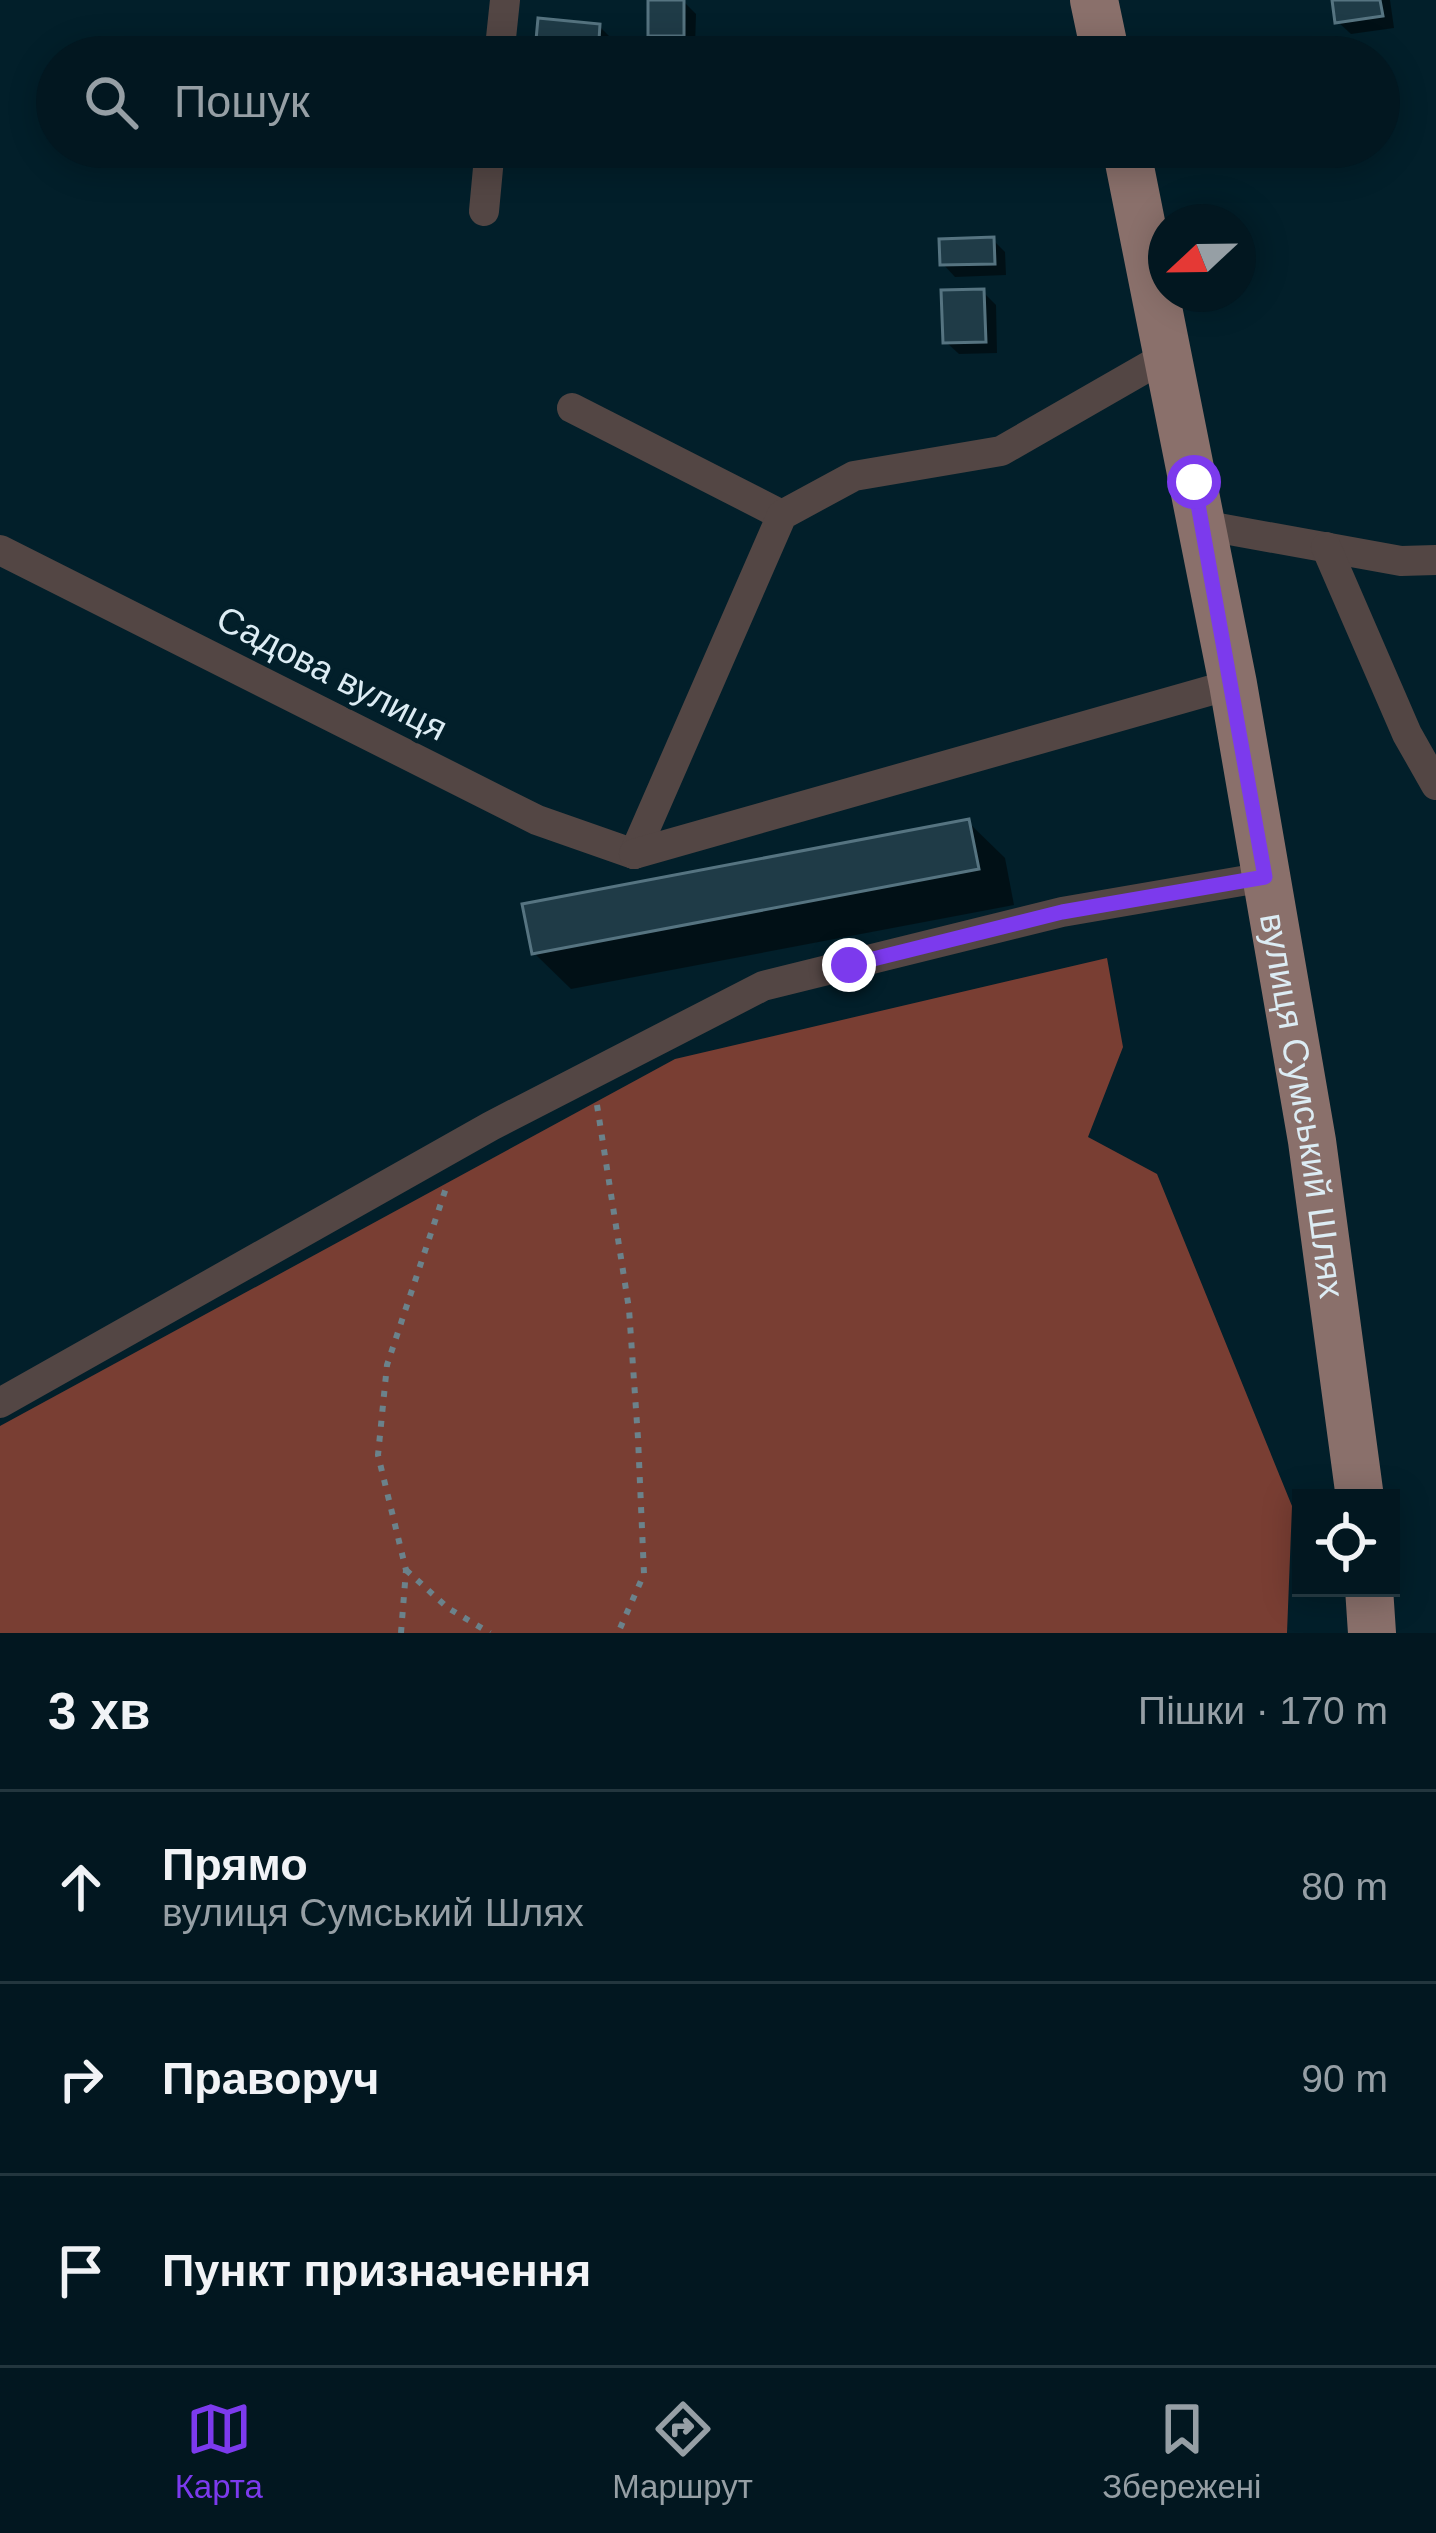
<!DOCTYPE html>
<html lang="uk">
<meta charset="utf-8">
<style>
:root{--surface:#021720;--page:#0c2029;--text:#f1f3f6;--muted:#969fa5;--line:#23363e;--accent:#7c3aed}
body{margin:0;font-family:Arial,sans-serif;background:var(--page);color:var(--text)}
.controls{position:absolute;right:36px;bottom:36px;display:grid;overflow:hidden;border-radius:0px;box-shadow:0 6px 30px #0003}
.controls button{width:108px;height:108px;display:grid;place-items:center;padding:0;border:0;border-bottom:3px solid var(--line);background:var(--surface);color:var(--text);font:60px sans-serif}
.compass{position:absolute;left:1148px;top:204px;width:108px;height:108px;border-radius:50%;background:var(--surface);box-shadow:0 6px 30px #0003;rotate:248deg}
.stop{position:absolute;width:36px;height:36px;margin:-27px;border:9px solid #7c3aed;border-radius:50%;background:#fff}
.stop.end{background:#7c3aed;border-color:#fff;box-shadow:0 3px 12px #0008}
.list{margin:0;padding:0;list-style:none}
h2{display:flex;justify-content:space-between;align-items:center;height:156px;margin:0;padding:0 48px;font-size:51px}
h2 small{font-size:39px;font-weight:400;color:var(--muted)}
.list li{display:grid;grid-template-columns:78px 1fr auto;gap:36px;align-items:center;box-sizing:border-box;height:192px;padding:0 48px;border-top:3px solid var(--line)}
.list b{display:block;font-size:45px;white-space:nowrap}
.list p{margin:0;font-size:39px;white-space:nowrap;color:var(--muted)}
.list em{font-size:39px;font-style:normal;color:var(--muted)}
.icon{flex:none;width:66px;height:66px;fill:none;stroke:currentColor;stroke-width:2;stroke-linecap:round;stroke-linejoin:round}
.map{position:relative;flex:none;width:1436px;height:1633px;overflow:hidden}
.search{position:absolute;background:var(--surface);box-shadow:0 6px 30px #0003;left:36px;right:36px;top:36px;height:132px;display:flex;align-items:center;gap:30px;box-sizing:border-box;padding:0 42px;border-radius:66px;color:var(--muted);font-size:45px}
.sheet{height:732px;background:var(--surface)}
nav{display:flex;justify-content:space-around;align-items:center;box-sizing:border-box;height:168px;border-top:3px solid var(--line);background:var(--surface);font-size:33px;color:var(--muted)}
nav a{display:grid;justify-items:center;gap:6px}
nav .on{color:var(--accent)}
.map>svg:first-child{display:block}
.forest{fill:#793e33}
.shadow{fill:#0007}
.building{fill:#1f3b47;stroke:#567481;stroke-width:3}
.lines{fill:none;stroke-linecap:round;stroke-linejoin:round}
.path{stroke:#6b828b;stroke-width:6;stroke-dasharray:6 9;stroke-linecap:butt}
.minor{stroke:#534644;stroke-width:30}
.primary{stroke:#8a706b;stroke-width:48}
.route{stroke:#7c3aed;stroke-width:15}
.labels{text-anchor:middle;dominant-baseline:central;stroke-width:9;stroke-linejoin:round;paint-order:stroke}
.street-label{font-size:36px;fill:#dcecf4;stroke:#021f2a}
</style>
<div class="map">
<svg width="1436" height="1633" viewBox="0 0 1436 1633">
<rect width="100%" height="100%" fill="#021f2a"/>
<path class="forest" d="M 1107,958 L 1123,1047 L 1088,1137 L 1157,1174 L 1292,1506 L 1287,1633 L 0,1633 L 0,1426 L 675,1059 Z"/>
<g class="shadow">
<path d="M 1335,0 L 1390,0 L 1394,28 L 1351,34 L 1338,22 Z"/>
<path d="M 683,1 L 696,14 L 695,47 L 663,47 L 651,35 Z"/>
<path d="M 599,26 L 612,39 L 610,57 L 545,57 L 538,50 Z"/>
<path d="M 912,147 L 981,147 L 982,156 L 926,165 Z"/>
<path d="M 993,240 L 1005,252 L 1006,275 L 955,277 L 943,264 Z"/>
<path d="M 983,292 L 996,305 L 997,353 L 959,354 L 946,342 Z"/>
<path d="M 968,822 L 1005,858 L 1014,905 L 571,989 L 534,953 Z"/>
</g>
<g class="building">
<rect x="648" y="0" width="36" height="36"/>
<path d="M 1332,0 L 1380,0 L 1383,16 L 1335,23 Z"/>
<path d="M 538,18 L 600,24 L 598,56 L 535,51 Z"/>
<path d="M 994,237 L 995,264 L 940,265 L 939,239 Z"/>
<path d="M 984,289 L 986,342 L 943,343 L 941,290 Z"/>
<path d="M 969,819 L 979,869 L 532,954 L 522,904 Z"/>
</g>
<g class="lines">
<g class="path">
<path d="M 597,1105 L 629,1309 L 638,1438 L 644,1574 L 618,1633"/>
<path d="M 406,1570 L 448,1608 L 490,1633"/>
<path d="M 401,1633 L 406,1570 L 378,1455 L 387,1365 L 446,1188"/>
</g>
<g class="minor">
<path d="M 499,57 L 505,0"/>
<path d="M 484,211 L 490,147"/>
<path d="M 572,408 L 782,515"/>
<path d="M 1202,525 L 1401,561 L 1436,560"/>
<path d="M 1326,547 L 1407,734 L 1436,785"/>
<path d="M 0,550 L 537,820 L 634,854"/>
<path d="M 634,854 L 782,515 L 854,476 L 1001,451 L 1170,354"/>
<path d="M 634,854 L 1233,684"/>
<path d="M 0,1403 L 491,1126 L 763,986 L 1062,912 L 1265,877"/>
</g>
<g class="primary">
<path d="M 1094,0 L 1106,57"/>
<path id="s1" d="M 1126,147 L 1233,684 L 1312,1141 L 1360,1498"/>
<path d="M 1369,1588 L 1372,1633"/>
</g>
</g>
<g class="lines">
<path class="route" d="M 849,965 L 1062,912 L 1265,877 L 1194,482"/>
</g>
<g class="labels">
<g class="street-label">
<text transform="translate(332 673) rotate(27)">Садова вулиця</text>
<text stroke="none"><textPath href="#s1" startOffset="975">вулиця Сумський Шлях</textPath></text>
</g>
</g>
</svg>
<div class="controls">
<button><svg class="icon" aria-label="locate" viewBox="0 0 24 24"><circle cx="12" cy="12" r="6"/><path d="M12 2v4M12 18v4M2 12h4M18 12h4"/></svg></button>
</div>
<svg class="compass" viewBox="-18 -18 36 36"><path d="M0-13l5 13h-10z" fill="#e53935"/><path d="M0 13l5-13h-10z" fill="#969fa5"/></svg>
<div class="stop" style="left:1194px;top:482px"></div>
<div class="stop end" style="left:849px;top:965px"></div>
<div class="search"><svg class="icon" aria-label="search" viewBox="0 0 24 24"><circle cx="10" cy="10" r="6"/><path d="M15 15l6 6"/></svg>Пошук</div>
</div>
<section class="sheet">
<h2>3 хв<small>Пішки · 170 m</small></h2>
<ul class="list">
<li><svg class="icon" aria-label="ahead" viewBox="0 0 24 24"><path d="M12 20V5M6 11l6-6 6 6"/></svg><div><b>Прямо</b><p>вулиця Сумський Шлях</p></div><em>80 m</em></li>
<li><svg class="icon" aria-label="right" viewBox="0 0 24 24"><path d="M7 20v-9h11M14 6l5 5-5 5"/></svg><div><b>Праворуч</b></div><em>90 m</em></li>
<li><svg class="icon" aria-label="arrive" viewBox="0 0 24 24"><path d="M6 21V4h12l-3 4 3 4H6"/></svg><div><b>Пункт призначення</b></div></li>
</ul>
</section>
<nav>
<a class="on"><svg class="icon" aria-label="map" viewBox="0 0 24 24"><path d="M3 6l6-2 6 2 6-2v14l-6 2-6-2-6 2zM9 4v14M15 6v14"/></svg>Карта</a>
<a><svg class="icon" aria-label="directions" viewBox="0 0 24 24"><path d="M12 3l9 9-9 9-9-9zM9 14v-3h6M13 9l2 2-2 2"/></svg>Маршрут</a>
<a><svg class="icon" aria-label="saved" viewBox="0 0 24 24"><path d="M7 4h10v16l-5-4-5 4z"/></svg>Збережені</a>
</nav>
